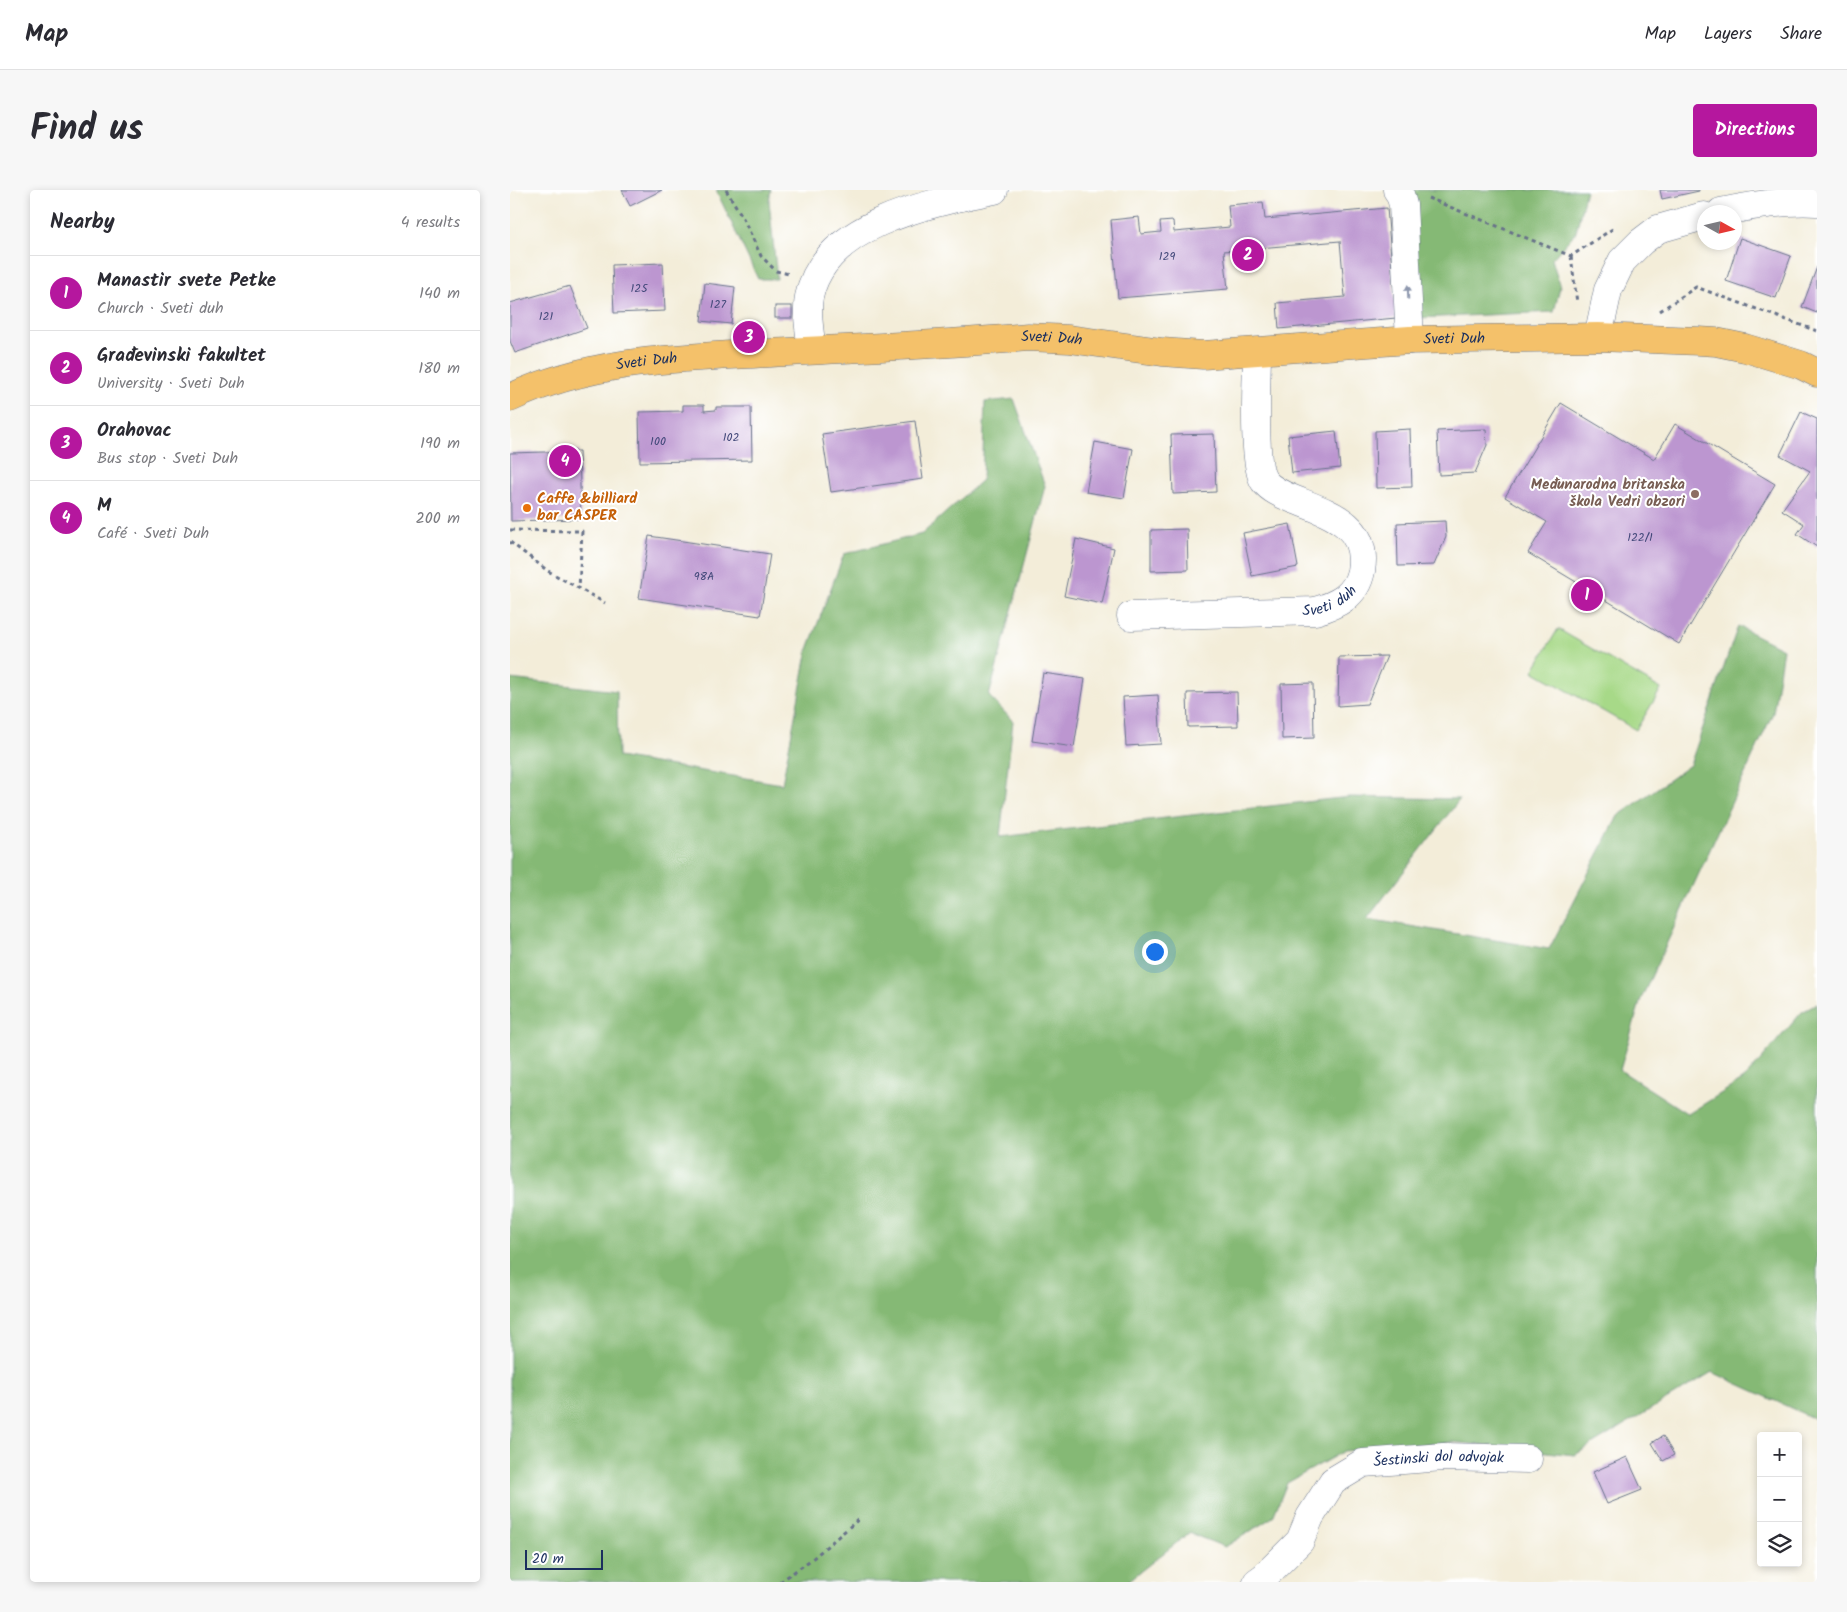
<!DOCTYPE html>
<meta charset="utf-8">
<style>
:root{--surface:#fff;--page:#f7f7f7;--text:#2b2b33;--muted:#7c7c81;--line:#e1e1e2;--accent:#b5179e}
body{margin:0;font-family:Kalam,sans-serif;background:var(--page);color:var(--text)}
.controls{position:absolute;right:15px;bottom:15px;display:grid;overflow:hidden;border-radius:5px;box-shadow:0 2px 8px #0003}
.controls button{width:45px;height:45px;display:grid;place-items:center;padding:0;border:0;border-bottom:1px solid var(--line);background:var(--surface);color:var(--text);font:25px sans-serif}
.compass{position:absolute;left:1187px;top:15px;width:45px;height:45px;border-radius:50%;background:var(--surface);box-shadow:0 2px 8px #0003;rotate:98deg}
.scale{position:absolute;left:15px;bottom:12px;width:78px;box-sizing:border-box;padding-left:5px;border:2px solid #1b2f5e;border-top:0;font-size:14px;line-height:18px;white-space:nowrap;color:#1b2f5e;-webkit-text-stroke:4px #fff;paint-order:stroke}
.you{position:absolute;left:644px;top:761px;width:18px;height:18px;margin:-12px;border:4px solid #fff;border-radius:50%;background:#1a73e8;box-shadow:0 0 0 8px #1a73e833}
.badge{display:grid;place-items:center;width:32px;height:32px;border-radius:50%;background:var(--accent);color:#fff;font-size:16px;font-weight:700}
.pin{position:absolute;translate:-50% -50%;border:2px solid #fff;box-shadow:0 1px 5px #0006}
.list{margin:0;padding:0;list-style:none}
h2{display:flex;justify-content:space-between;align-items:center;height:65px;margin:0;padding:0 20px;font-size:21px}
h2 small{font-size:16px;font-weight:400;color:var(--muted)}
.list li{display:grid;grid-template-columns:32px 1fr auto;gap:15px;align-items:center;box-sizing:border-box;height:75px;padding:0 20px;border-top:1px solid var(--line)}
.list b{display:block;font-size:19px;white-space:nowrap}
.list p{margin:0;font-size:16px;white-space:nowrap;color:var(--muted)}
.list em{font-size:16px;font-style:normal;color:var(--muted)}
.icon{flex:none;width:28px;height:28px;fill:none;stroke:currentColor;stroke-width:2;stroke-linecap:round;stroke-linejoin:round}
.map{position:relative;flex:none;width:1307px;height:1392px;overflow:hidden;border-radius:5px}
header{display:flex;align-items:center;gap:30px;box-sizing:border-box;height:70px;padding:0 25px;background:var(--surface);border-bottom:1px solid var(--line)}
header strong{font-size:24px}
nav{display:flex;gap:28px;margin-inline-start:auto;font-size:18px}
.intro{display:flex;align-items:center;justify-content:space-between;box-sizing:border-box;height:120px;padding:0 30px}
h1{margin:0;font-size:35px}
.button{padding:12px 22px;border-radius:5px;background:var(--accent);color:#fff;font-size:18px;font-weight:700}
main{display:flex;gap:30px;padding:0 30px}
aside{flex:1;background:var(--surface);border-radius:5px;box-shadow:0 2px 8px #0003}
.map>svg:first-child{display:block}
.green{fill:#a7d988;stroke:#618473}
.forest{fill:#85b974;stroke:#507469}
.building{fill:#bc96d0}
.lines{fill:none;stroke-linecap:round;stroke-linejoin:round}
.minor-casing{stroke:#677289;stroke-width:29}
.major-casing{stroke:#677289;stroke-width:29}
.path{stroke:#677289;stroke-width:3;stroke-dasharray:4 4;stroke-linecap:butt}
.minor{stroke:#fff;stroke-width:28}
.major{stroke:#f4c16a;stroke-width:28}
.oneway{fill:#8d97ae}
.education-dot{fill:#8d6e63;stroke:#fff;stroke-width:2}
.food-dot{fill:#e8710a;stroke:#fff;stroke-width:2}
.labels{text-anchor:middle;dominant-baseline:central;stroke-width:4;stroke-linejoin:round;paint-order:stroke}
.number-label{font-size:12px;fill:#43497a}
.street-label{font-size:15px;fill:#1b2f5e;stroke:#fff}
.education-label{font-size:15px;font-weight:bold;fill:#785e54;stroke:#fff;text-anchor:end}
.food-label{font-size:15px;font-weight:bold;fill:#c56008;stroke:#fff;text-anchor:start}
</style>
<header>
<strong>Map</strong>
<nav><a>Map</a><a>Layers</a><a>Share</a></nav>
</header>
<div class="intro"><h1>Find us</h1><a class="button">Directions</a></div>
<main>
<aside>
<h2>Nearby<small>4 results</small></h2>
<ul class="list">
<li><span class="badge">1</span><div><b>Manastir svete Petke</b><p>Church · Sveti duh</p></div><em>140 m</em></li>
<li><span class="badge">2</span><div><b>Građevinski fakultet</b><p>University · Sveti Duh</p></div><em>180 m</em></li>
<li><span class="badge">3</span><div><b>Orahovac</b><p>Bus stop · Sveti Duh</p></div><em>190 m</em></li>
<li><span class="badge">4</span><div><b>M</b><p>Café · Sveti Duh</p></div><em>200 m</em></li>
</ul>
</aside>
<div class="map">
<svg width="1307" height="1392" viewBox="0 0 1307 1392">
<rect width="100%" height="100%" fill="#fff"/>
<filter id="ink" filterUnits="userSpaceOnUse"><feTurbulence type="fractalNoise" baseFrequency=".02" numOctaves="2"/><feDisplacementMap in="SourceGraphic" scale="10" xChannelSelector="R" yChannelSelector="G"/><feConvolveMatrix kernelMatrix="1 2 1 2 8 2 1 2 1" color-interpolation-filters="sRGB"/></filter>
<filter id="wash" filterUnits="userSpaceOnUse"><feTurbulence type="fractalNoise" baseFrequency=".0096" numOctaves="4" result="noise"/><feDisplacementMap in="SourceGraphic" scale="20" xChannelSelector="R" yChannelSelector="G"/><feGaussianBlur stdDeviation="1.12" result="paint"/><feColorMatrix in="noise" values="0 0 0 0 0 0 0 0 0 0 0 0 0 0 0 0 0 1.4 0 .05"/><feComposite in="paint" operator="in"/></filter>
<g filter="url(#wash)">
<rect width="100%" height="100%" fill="#f3edd9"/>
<path class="green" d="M 1048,439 L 1151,499 L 1126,540 L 1023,481 Z"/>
<g class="forest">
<path d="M 206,0 L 261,0 L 259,11 L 267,89 L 248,89 Z"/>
<path d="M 900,0 L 1076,0 L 1066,42 L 1042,69 L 1050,97 L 1044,122 L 908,128 Z"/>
<path d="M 504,209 L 535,296 L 479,506 L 503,531 L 490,647 L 839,607 L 950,609 L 857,729 L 1039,759 L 1108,626 L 1180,575 L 1228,436 L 1273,459 L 1263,523 L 1131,809 L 1110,880 L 1178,924 L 1234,889 L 1292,822 L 1307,814 L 1307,1230 L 1202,1182 L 1065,1265 L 942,1252 L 834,1261 L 777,1293 L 763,1327 L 715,1357 L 679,1343 L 617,1392 L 0,1392 L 0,489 L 107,501 L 108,567 L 272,594 L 298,459 L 334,364 L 412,344 L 472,290 L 475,212 Z"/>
</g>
<g id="blocks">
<g class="building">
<path d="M 112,0 L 152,0 L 120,16 Z"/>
<path d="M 1150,0 L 1189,0 L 1189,1 L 1152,9 Z"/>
<path d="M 753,12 L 755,29 L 877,18 L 886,128 L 769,139 L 767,113 L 835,107 L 830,51 L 714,61 L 718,99 L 608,108 L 601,30 L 629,27 L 631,44 L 651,42 L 650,32 L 663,31 L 664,42 L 720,37 L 718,15 Z"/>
<path d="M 1230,48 L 1281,66 L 1266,108 L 1216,91 Z"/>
<path d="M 153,73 L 155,121 L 104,123 L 102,75 Z"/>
<path d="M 1307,77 L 1307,123 L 1292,117 Z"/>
<path d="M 195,93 L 225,97 L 221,134 L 191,131 Z"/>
<path d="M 60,96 L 77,138 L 5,163 L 0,151 L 0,113 Z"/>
<rect x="265" y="116" width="17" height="12"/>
<path d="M 1051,213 L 1144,269 L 1165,234 L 1265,294 L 1169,454 L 1018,363 L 1037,332 L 995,307 Z"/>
<path d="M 173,215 L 194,215 L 194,221 L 206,220 L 206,217 L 241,217 L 242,270 L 130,272 L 129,222 L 173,221 Z"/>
<path d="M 1291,222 L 1307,229 L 1307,357 L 1287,344 L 1294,334 L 1272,320 L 1300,281 L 1270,265 Z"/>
<path d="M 405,231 L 413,289 L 321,302 L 312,244 Z"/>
<path d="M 900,239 L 902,297 L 866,298 L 865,241 Z"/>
<path d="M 976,239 L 977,255 L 965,283 L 929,285 L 927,241 Z"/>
<path d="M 826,241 L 830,278 L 782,283 L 778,246 Z"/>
<path d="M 704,244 L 706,302 L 663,304 L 661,245 Z"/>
<path d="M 585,252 L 623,259 L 614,308 L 576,302 Z"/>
<path d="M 69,261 L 71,329 L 1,331 L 0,263 Z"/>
<path d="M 935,331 L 936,347 L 924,375 L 888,376 L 887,333 Z"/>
<path d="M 780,334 L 788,377 L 742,386 L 733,343 Z"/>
<path d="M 677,339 L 678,380 L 641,381 L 641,340 Z"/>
<path d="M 139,346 L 260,364 L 250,426 L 129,408 Z"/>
<path d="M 566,349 L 604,358 L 592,414 L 554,406 Z"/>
<path d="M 877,466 L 857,514 L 828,516 L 829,467 Z"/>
<path d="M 533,483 L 575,489 L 564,557 L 522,551 Z"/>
<path d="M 803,493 L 804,548 L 772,549 L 771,494 Z"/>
<path d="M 727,502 L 728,536 L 678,537 L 677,503 Z"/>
<path d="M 648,505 L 651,554 L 616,556 L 613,507 Z"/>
<path d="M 1153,1246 L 1164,1265 L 1153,1271 L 1142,1253 Z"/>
<path d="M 1117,1267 L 1132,1300 L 1097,1314 L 1083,1282 Z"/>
</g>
</g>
</g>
<g filter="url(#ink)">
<use href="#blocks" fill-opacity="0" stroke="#677289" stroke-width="1"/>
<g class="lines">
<g class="minor-casing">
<g id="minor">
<path d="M 887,0 L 890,4 L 893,15 L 900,150"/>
<path d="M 1211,22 C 1243,15 1274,10 1307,12"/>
<path d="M 1088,147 L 1098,100 L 1112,71 L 1131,52 L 1148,39 L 1194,26"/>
<path d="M 302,160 C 300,143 296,124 299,107 C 314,32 422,13 484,0"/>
<path id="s1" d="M 621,426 L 805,421 C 827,415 846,406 851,381 C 859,334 818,323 783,309 C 773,305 761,300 754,291 C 742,274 747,187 747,162"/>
<path id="s2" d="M 747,1392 L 754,1387 L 790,1351 L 800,1327 L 823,1291 L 853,1273 L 933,1267 L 1018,1269"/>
</g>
</g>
<g class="major-casing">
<g id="major">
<path id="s3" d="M 0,208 C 83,169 170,168 260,163 C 346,158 432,155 518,147 L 559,149 L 652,162 L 693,165 L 900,150 L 1088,147 L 1189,151 L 1206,152 L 1235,158 L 1291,175 L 1307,183"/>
</g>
</g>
<g class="path">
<path d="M 216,0 L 232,26 L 251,66 L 266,81 L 279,84"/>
<path d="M 918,8 L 1061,66 L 1104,38"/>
<path d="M 1061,66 L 1067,113"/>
<path d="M 1150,121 L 1186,97 L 1307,141"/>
<path d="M 0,340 L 72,341 L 69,399"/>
<path d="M 0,352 L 38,381 L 95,413"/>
<path d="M 270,1392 L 302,1369 L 350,1328"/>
</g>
<use href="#minor" class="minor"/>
<use href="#major" class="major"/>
</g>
<defs><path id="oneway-solid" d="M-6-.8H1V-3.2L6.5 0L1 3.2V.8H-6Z" transform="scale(1.25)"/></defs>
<use class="oneway" href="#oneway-solid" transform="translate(898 102) rotate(-92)"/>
</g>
<circle class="education-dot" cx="1185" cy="304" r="5"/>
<circle class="food-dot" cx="17" cy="318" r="5"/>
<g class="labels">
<g class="number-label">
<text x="657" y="66">129</text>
<text x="129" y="98">125</text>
<text x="208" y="114">127</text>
<text x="36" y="126">121</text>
<text x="221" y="247">102</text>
<text x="148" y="251">100</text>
<text x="1130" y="347">122/1</text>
<text x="194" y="386">98A</text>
</g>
<g class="street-label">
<text stroke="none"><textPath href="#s3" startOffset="548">Sveti Duh</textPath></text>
<text stroke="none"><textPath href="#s3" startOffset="952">Sveti Duh</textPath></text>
<text stroke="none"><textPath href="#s3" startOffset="142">Sveti Duh</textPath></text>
<text stroke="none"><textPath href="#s1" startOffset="201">Sveti duh</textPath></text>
<text stroke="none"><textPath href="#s2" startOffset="239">Šestinski dol odvojak</textPath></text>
</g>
<g class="education-label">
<text x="1175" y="295">Međunarodna britanska<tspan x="1175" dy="17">škola Vedri obzori</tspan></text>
</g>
<g class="food-label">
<text x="27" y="309">Caffe &amp;billiard<tspan x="27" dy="17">bar CASPER</tspan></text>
</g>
</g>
</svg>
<div class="controls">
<button>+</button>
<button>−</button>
<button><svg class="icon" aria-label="layers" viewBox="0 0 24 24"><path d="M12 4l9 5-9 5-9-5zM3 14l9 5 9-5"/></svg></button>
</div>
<svg class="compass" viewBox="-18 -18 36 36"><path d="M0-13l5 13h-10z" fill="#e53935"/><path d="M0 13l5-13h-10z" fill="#7c7c81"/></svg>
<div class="scale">20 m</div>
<div class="you"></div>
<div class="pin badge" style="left:1077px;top:405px">1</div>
<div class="pin badge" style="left:738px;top:65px">2</div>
<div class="pin badge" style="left:239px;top:147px">3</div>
<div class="pin badge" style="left:55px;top:271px">4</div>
</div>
</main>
